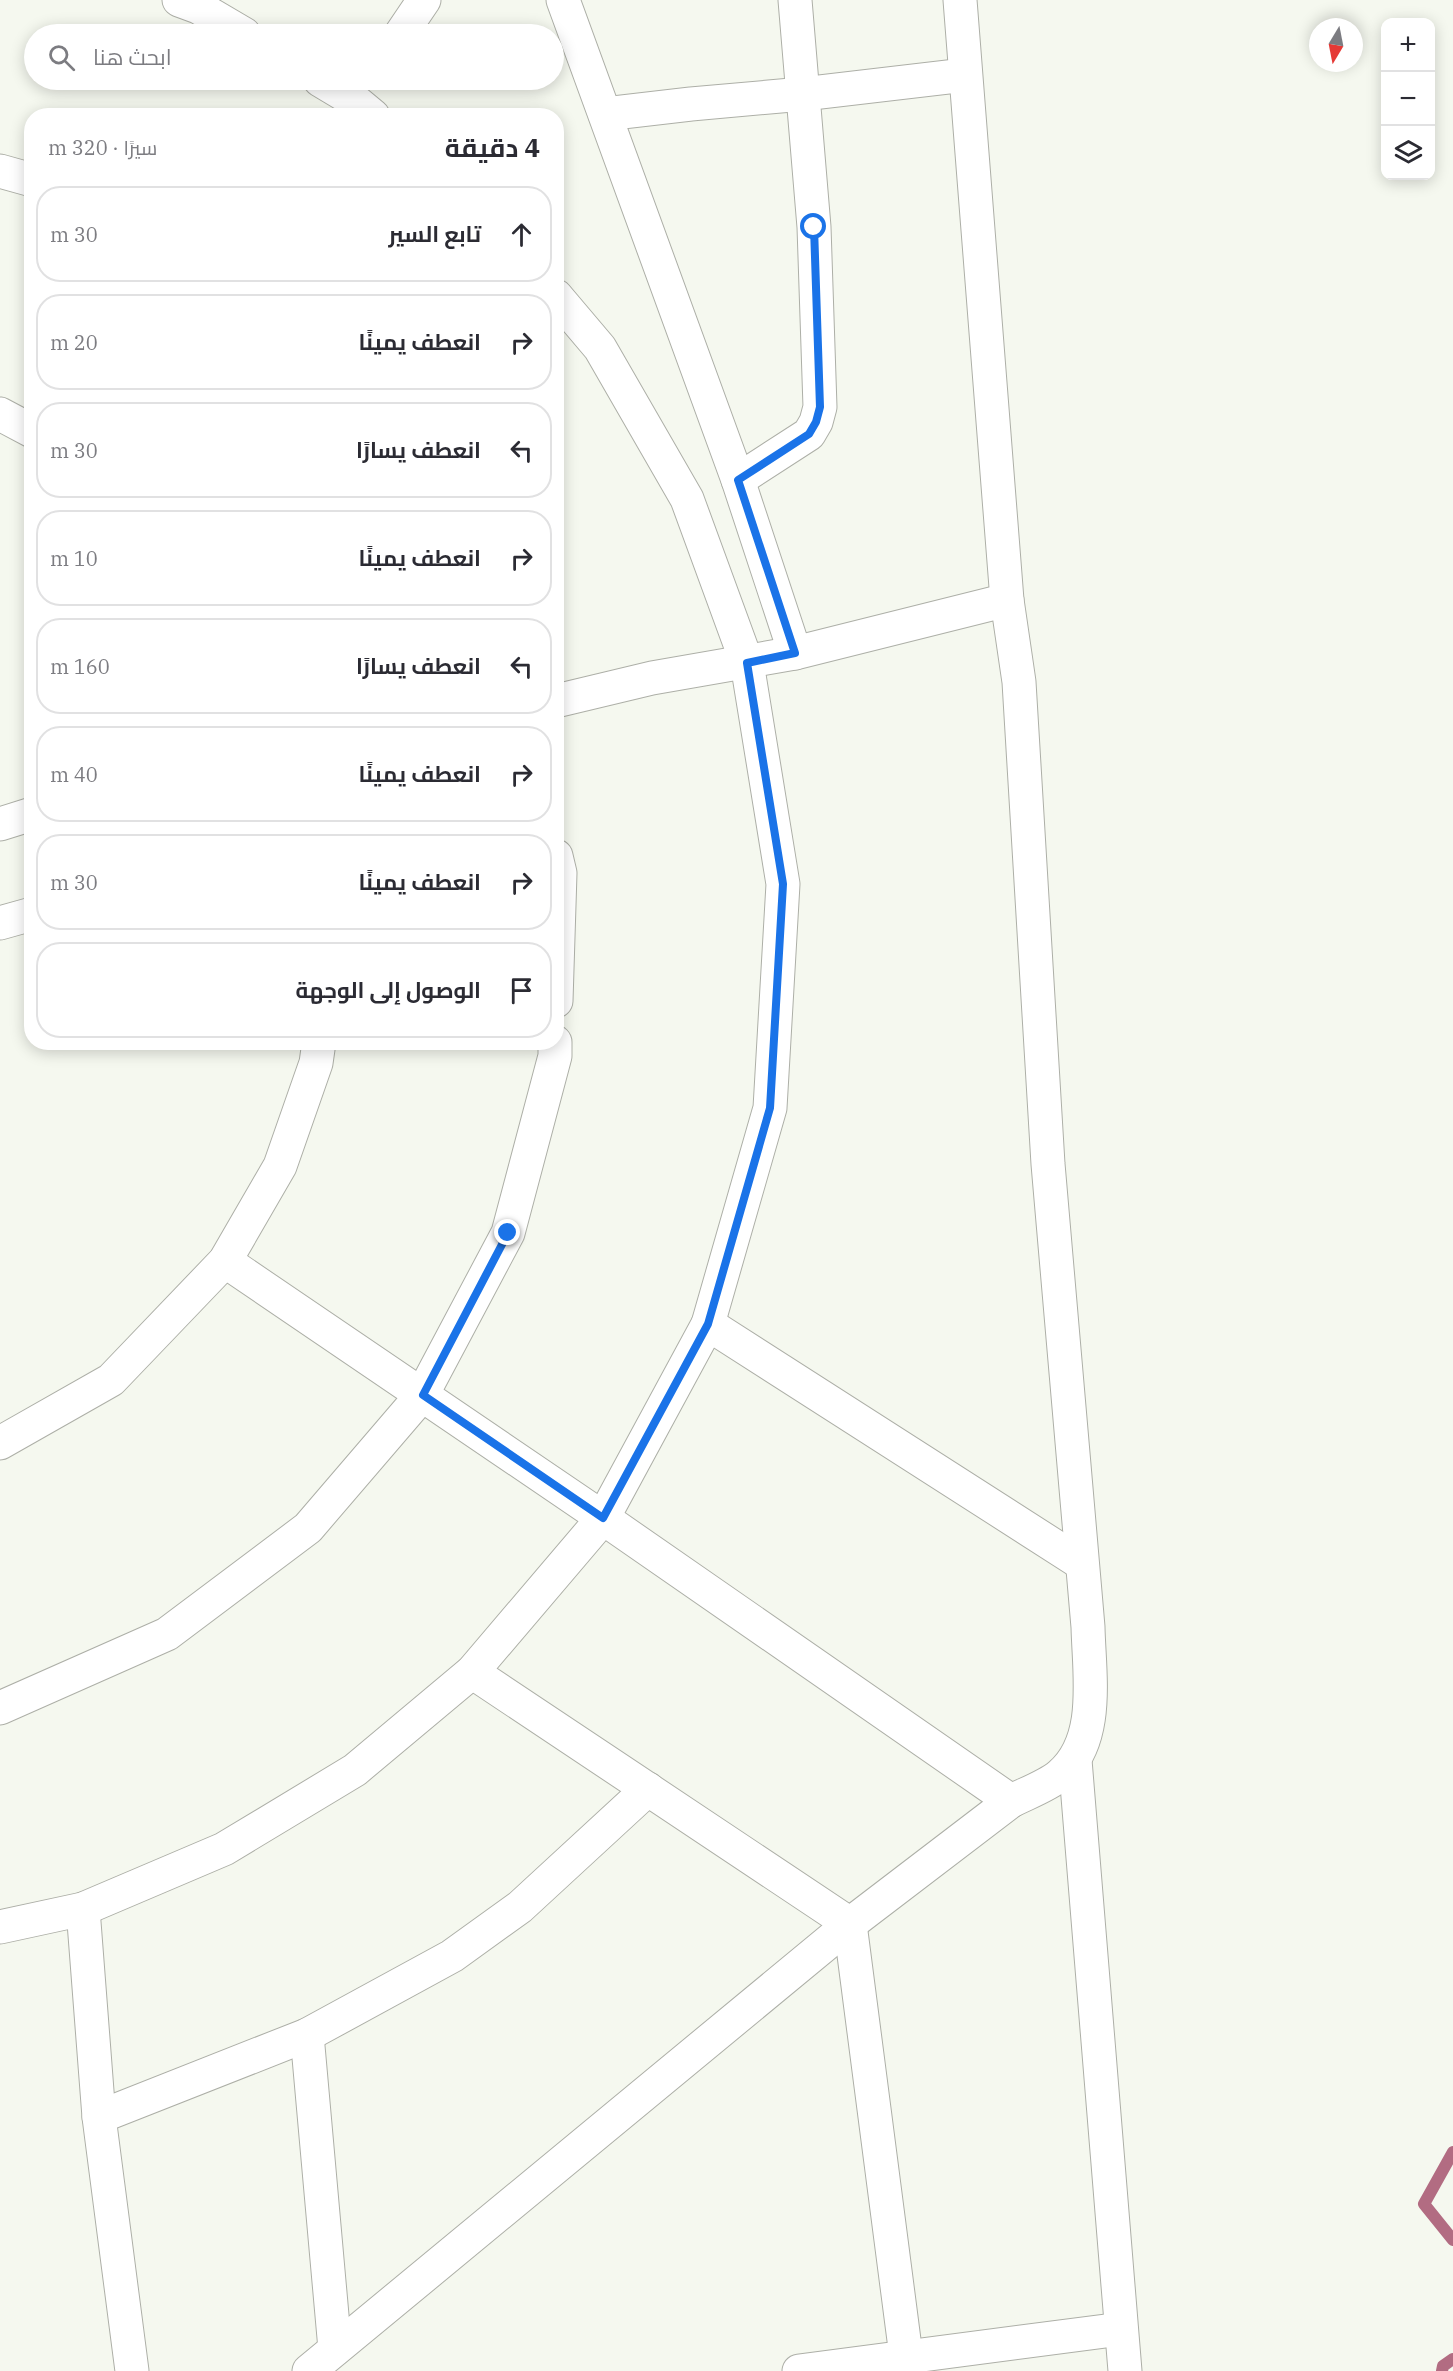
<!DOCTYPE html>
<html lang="ar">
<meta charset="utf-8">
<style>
:root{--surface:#fff;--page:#f2f2f3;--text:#2b2b33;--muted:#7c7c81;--line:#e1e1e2}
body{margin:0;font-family:"IBM Plex Serif",Cairo,serif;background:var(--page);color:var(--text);direction:rtl}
.controls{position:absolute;right:18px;top:18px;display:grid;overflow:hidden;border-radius:12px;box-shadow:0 3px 15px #0003}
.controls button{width:54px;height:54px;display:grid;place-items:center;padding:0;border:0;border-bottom:2px solid var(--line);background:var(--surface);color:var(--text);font:30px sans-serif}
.compass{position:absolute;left:1309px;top:18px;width:54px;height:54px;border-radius:50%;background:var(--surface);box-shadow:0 3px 15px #0003;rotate:190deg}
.stop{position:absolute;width:18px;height:18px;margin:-14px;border:4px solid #1a73e8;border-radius:50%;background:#fff}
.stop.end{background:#1a73e8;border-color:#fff;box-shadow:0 2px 6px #0008}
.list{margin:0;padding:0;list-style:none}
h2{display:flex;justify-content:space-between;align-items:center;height:78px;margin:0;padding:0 24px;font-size:26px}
h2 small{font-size:20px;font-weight:400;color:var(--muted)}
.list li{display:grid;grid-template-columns:39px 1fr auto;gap:18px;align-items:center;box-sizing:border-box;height:96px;margin:0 12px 12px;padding:0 12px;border:2px solid var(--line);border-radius:24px}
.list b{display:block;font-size:22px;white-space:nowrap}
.list em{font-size:20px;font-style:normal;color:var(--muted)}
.icon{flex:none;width:33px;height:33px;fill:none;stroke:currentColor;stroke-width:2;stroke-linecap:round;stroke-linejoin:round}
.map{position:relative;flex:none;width:1453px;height:2371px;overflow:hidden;direction:ltr}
.search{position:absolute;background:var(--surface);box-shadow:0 3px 15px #0003;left:24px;top:24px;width:540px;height:66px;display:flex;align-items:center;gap:15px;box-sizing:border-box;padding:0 21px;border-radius:33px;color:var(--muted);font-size:22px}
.panel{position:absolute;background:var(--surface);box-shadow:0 3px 15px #0003;left:24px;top:108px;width:540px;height:942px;border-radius:24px;direction:rtl}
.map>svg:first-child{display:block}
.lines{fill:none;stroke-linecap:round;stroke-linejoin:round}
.stream{stroke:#b26c82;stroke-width:12}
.street-casing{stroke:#adafa7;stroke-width:35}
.street{stroke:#fff;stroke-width:33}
.route{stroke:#1a73e8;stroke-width:8}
</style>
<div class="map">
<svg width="1453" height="2371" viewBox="0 0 1453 2371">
<rect width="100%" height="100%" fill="#f5f8ef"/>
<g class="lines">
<g class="stream">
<path d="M 1453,2152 L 1424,2204 L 1453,2240"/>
<path d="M 1442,2371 L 1443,2366 L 1453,2359"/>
</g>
<g class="street-casing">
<g id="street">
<path d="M 179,0 L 198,7 L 244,34"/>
<path d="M 563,0 L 738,480 L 795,653"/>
<path d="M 960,0 L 1007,600"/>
<path d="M 401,34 L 424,0"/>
<path d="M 320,80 L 355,101 L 373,116"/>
<path d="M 605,114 L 691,104 L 803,94 L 965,75"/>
<path d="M 0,171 L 32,180"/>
<path d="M 0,414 L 32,431"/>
<path d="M 738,480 L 809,434 L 816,422 L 820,407 L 814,227 L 795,0"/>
<path d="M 0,824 L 32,814"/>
<path d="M 556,856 L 560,873 L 556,1001"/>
<path d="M 0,923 L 32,914"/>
<path d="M 225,1261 L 603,1518 L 1011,1801 C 1027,1793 1047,1786 1060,1775 C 1101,1741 1089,1674 1088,1627 L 1048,1164 L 1019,682 L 1007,600 L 795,653 L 652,678 L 556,701"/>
<path d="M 708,1324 L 1081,1563"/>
<path d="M 0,1443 L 111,1380 L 225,1261 L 280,1166 L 316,1063 L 319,1042"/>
<path d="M 472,1672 L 850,1924 L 908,2371"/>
<path d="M 0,1708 L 167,1634 L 308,1528 L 422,1395 L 508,1233 L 555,1056 L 555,1042"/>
<path d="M 1075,1760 L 1125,2371"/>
<path d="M 83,1909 L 99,2117 L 132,2371"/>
<path d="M 0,1927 L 83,1909 L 224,1849 L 355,1770 L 472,1672 L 603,1518 L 708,1324 L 770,1108 L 783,884 L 747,663 L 687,499 L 600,348 L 556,296"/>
<path d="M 307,2035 L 335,2349"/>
<path d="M 99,2117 L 307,2035 L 452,1956 L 520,1907 L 648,1789"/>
<path d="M 309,2371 L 850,1924 L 1011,1801"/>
<path d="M 799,2371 L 1121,2329"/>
</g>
</g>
<use href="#street" class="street"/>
</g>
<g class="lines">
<path class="route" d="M 508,1233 L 423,1395 L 603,1518 L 708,1324 L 770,1108 L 783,884 L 747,663 L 795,653 L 738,480 L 809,434 L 816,422 L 820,407 L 814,227"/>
</g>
</svg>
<div class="controls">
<button>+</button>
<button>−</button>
<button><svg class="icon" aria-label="layers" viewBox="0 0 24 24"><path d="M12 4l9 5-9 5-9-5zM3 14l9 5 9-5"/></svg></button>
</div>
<svg class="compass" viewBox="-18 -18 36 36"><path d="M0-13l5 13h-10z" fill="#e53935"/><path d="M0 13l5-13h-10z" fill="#7c7c81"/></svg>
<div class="stop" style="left:814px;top:227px"></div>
<div class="stop end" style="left:508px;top:1233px"></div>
<div class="search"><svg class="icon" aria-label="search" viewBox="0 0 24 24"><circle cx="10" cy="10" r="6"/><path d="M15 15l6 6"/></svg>ابحث هنا</div>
<section class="panel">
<h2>4 دقيقة<small>سيرًا · 320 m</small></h2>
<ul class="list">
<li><svg class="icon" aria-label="ahead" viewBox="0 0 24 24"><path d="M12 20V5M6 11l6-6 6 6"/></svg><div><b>تابع السير</b></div><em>30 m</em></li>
<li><svg class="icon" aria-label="right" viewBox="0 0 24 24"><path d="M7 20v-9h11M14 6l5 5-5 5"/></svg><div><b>انعطف يمينًا</b></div><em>20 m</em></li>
<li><svg class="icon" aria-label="left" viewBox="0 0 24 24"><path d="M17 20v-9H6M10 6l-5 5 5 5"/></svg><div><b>انعطف يسارًا</b></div><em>30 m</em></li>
<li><svg class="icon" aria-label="right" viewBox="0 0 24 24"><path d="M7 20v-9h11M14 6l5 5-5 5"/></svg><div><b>انعطف يمينًا</b></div><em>10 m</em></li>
<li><svg class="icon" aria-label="left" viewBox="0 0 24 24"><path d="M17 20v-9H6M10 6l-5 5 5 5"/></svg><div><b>انعطف يسارًا</b></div><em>160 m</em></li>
<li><svg class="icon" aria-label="right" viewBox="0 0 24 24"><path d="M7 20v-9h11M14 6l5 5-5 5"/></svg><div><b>انعطف يمينًا</b></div><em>40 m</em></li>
<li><svg class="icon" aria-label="right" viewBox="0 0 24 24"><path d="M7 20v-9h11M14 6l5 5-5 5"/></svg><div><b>انعطف يمينًا</b></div><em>30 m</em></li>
<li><svg class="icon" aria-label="arrive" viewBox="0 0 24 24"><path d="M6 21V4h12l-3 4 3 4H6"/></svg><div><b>الوصول إلى الوجهة</b></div></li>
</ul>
</section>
</div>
